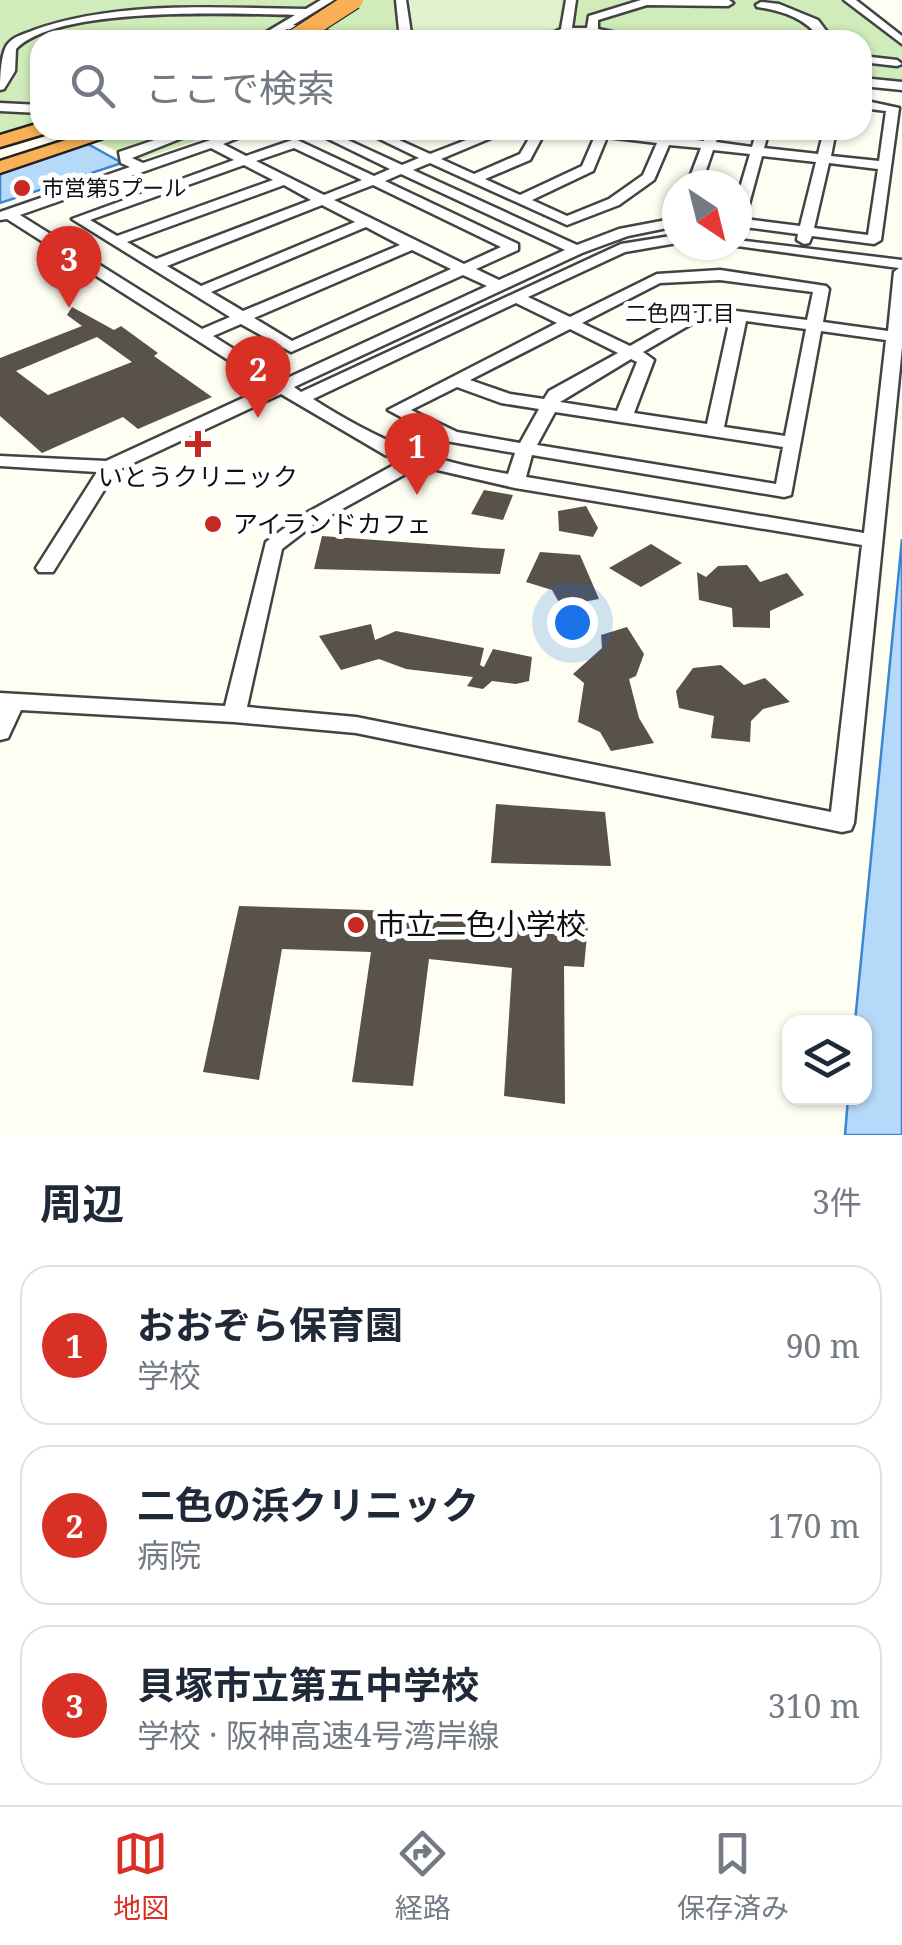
<!DOCTYPE html>
<html lang="ja">
<head>
<meta charset="utf-8">
<style>
  :root { --surface:#fff; --page:#f2f2f3; --text:#1f2937; --muted:#747a83; --line:#e0e1e3; --accent:#d93025 }
  body { margin:0; font-family:"Noto Serif","Noto Sans JP",serif; background:var(--page); color:var(--text) }
  .controls { position:absolute; right:30px; bottom:30px; display:grid; overflow:hidden; border-radius:20px; box-shadow:0 2px 8px #0004 }
  .controls button { width:90px; height:90px; display:grid; place-items:center; padding:0; border:0; border-bottom:2px solid var(--line); background:var(--surface); color:var(--text); font:50px sans-serif }
  .compass { position:absolute; left:662px; top:170px; width:90px; height:90px; border-radius:50%; background:var(--surface); box-shadow:0 2px 8px #0004; rotate:145deg }
  .you { position:absolute; left:572px; top:622px; width:35px; height:35px; margin:-25px; border:8px solid #fff; border-radius:50%; background:#1a73e8; box-shadow:0 0 0 15px #1a73e833 }
  .badge { display:grid; place-items:center; width:65px; height:65px; border-radius:50%; background:var(--accent); color:#fff; font-size:32px; font-weight:700 }
  .pin { position:absolute; translate:-50% -82px; filter:drop-shadow(0 2px 5px #0008) }
  .pin::after { content:''; position:absolute; top:52px; width:35px; height:30px; background:inherit; clip-path:polygon(0 0,100% 0,50% 100%) }
  .list { margin:0; padding:0; list-style:none }
  h2 { display:flex; justify-content:space-between; align-items:center; height:130px; margin:0; padding:0 40px; font-size:42px }
  h2 small { font-size:32px; font-weight:400; color:var(--muted) }
  .list li { display:grid; grid-template-columns:65px 1fr auto; gap:30px; align-items:center; box-sizing:border-box; height:160px; margin:0 20px 20px; padding:0 20px; border:2px solid var(--line); border-radius:30px }
  .list b { display:block; font-size:38px; white-space:nowrap }
  .list p { margin:0; font-size:32px; white-space:nowrap; color:var(--muted) }
  .list em { font-size:32px; font-style:normal; color:var(--muted) }
  .icon { flex:none; width:55px; height:55px; fill:none; stroke:currentColor; stroke-width:2; stroke-linecap:round; stroke-linejoin:round }
  .map { position:relative; flex:none; width:902px; height:1135px; overflow:hidden }
  .search { position:absolute; background:var(--surface); box-shadow:0 2px 8px #0004; left:30px; right:30px; top:30px; height:110px; display:flex; align-items:center; gap:25px; box-sizing:border-box; padding:0 35px; border-radius:30px; color:var(--muted); font-size:38px }
  .sheet { height:670px; background:var(--surface) }
  nav { display:flex; justify-content:space-around; align-items:center; box-sizing:border-box; height:140px; border-top:2px solid var(--line); background:var(--surface); font-size:28px; color:var(--muted) }
  nav a { display:grid; justify-items:center; gap:5px }
  nav .on { color:var(--accent) }
  .map>svg:first-child { display:block }
  .green { fill:#cfecba }
  .pitch { fill:#e1f2cc }
  .water { fill:#b5d9f8; stroke:#3986d2; stroke-width:2.5 }
  .building { fill:#59524b; fill-rule:evenodd }
  .lines { fill:none; stroke-linecap:round; stroke-linejoin:round }
  .minor-casing { stroke:#434343; stroke-width:5 }
  .highway-casing { stroke:#212121; stroke-width:5 }
  .minor { fill:#fff; fill-rule:evenodd }
  .highway { fill:#f9b056; fill-rule:evenodd }
  .highway-bridge-casing { stroke:#212121; stroke-width:20; stroke-linecap:butt }
  .highway-bridge { stroke:#f9b056; stroke-width:18 }
  .poi-dot { fill:#c62921; stroke:#fff; stroke-width:4 }
  .labels { text-anchor:middle; stroke-width:10; stroke-linejoin:round; paint-order:stroke }
  .far-poi-label { font-size:22px; fill:#101010; stroke:#fff; text-anchor:start }
  .far-neighbourhood-label { font-size:22px; fill:#101010; stroke:#fff }
  .poi-label { font-size:25px; fill:#101010; stroke:#fff }
  .near-poi-label { font-size:30px; fill:#101010; stroke:#fff; text-anchor:start }
</style>
</head>
<body>
<div class="map">
<svg width="902" height="1135" viewBox="0 0 902 1135">
  <rect width="100%" height="100%" fill="#fffef2"/>
  <path class="green" d="M0 0H852L902 38V82L862 78V40H40V124L0 136Z
    M74 130H228L136 161Z"/>
  <path class="pitch" d="M405 0H561L560 20 556 28 508 40 416 37 407 26Z"/>
  <path class="water" d="M88 144 122 163 0 203V174Z
    M902 539V1135H845L848 1098H864V1022H855Z"/>
  <path class="building" d="M72 307 114 330 121 326 158 353 154 356 212 397 138 429 123 417 42 453 0 416V358L82 326 67 315ZM97 337 132 362 48 395 16 371Z
    M484 490 513 495 503 520 471 514Z
    M586 506 598 528 593 537 559 531 558 511Z
    M322 536 482 548 505 549 500 574 314 569Z
    M651 544 682 563 641 587 609 568Z
    M540 552 580 555 599 599 561 606 552 590 526 582Z
    M747 565 760 582 787 573 804 595 770 611V628L733 627 732 608 699 600 697 572 706 577 718 566Z
    M371 624 375 640 396 631 484 648 480 665 484 667 493 649 532 657 529 681 516 684 492 681 483 689 467 686 473 677 406 669 379 659 341 670 319 636Z
    M627 627 644 654 636 676 629 679 639 718 654 743 611 751 600 732 578 722 584 683 573 674 602 648 601 635Z
    M721 665 744 685 765 678 790 702 763 709 751 721 750 742 711 738 714 716 679 708 676 691 693 668Z
    M496 804 605 812 611 866 491 863Z
    M239 906 368 910 588 925 584 967 564 966 565 1104 504 1096 512 968 429 959 413 1086 352 1082 371 952 282 949 259 1080 203 1072Z"/>
  <g class="lines">
    <g class="minor-casing">
      <path id="minor" d="M321 0H334L293 25 369 40H343L287 29 267 40H253L295 15C233 14 59 5 16 49L15 71 4 89 0 90C0 78 1 54 7 45 13 36 25 34 34 30 120 0 217 8 306 9Z
        M396 0H406L412 40H400Z
        M566 0H576L572 28H587L589 16 641 0H729L733 3 728 6 647 5 598 20V29L650 40C629 40 610 36 590 34 572 33 557 40 539 40L561 29Z
        M844 0H856L902 36V44Z
        M761 2 779 4 818 20 833 40H821C806 18 783 11 757 7L756 5Z
        M862 56 897 60 902 64 897 66 862 62Z
        M862 78 902 82V90L862 86Z
        M862 100 899 108 881 240 874 244 812 236 809 243 804 244 797 240 798 234 737 226V198L750 154 713 150 701 185H687L701 148 669 145 654 180 619 205 567 225 430 163 413 170 577 245 619 229 677 218V226L628 236 582 253 294 387 301 392 621 244 677 235V243L625 252 528 297 570 317 657 274 720 270 826 286 829 289 823 322 888 331 894 272 899 268 730 245H737V240L902 260V347L854 823 851 830 842 832 356 733 234 722 21 710 8 738 0 740V693L225 706 266 542 299 517 403 460 385 455 281 394 116 471 53 572H39L36 568 97 472 0 466V456L106 461 269 386 7 219 0 220V212L130 167 121 163 119 152 184 130H202L132 158 143 163 240 130H258L223 144 246 156 295 139 374 176 390 169 310 130H326L402 165 419 158 361 130H377L430 154 492 130H510L441 159 474 174 520 154 534 130H546L530 160 485 179 520 195 582 166 595 136 570 130H610L660 136 663 130H675L672 137 704 141 708 130H720L716 142 752 147 757 130H769L764 148 818 154 824 130H836L831 156 879 161 886 111 862 108ZM607 137 657 143 643 175 609 199 567 216 532 200 593 171ZM211 148 234 160 72 219 230 317 202 329 20 215ZM294 148 362 180 324 195 256 161ZM762 156 816 162 800 226 745 219ZM829 163 878 169 868 235 814 228ZM244 165 273 180 117 236 90 220ZM401 174 565 250 499 280 476 269 518 250V244L385 181ZM284 185 311 200 156 259 127 242ZM373 185 501 247 464 264 334 200ZM322 205 355 222 201 286 167 266ZM366 227 400 245 243 311 211 292ZM412 250 451 269 292 341 254 318ZM463 275 487 286 283 380 213 336 241 324 291 352ZM720 280 813 292 807 320 712 308 681 317 630 346 582 323 660 283ZM516 303 557 323 388 410 446 441 515 453 508 474C427 460 382 443 313 399ZM713 318 730 319 707 424 634 413 654 360 643 352 693 323ZM746 321 806 329 785 436 724 427ZM570 329 618 353 549 391 544 399 510 394 470 380ZM821 331 886 340 864 533 526 477 532 455 784 497 791 495ZM631 359 637 362 617 411 560 402ZM457 387 501 403 539 409 520 443 457 432 411 410ZM555 412 783 447 776 484 537 445ZM420 466 515 488 862 545 831 812 356 717 247 707 282 549 313 525Z
        M0 103 40 105V113L0 111Z"/>
    </g>
    <g class="highway-casing">
      <path id="highway" d="M40 123V130H49L47 133 0 147V135Z
        M97 130H127L0 173V161Z"/>
    </g>
    <use href="#minor" class="minor"/>
    <use href="#highway" class="highway"/>
    <g class="highway-bridge-casing">
      <path id="highway-bridge" d="M292 40 354 0"/>
    </g>
    <use href="#highway-bridge" class="highway-bridge"/>
  </g>
  <g class="poi-dot">
    <circle cx="22" cy="188" r="10"/>
    <path d="M193 429h10v10h10v10h-10v10h-10v-10h-10v-10h10z"/>
    <circle cx="213" cy="524" r="10"/>
    <circle cx="356" cy="925" r="10"/>
  </g>
  <g class="labels">
    <g class="far-poi-label">
      <text x="42" y="196">市営第5プール</text>
    </g>
    <g class="far-neighbourhood-label">
      <text x="680" y="321">二色四丁目</text>
    </g>
    <g class="poi-label">
      <text x="198" y="486">いとうクリニック</text>
      <text x="233" y="533" text-anchor="start">アイランドカフェ</text>
    </g>
    <g class="near-poi-label">
      <text x="376" y="935">市立二色小学校</text>
    </g>
  </g>
</svg>
<div class="controls">
<button><svg class="icon" aria-label="layers" viewBox="0 0 24 24"><path d="M12 4l9 5-9 5-9-5zM3 14l9 5 9-5"/></svg></button>
</div>
<svg class="compass" viewBox="-18 -18 36 36"><path d="M0-13l5 13h-10z" fill="#e53935"/><path d="M0 13l5-13h-10z" fill="#747a83"/></svg>
<div class="you"></div>
<div class="pin badge" style="left:417px;top:495px">1</div>
<div class="pin badge" style="left:258px;top:418px">2</div>
<div class="pin badge" style="left:69px;top:308px">3</div>
<div class="search"><svg class="icon" aria-label="search" viewBox="0 0 24 24"><circle cx="10" cy="10" r="6"/><path d="M15 15l6 6"/></svg>ここで検索</div>
</div>
<section class="sheet">
<h2>周辺<small>3件</small></h2>
<ul class="list">
<li><span class="badge">1</span><div><b>おおぞら保育園</b><p>学校</p></div><em>90 m</em></li>
<li><span class="badge">2</span><div><b>二色の浜クリニック</b><p>病院</p></div><em>170 m</em></li>
<li><span class="badge">3</span><div><b>貝塚市立第五中学校</b><p>学校 · 阪神高速4号湾岸線</p></div><em>310 m</em></li>
</ul>
</section>
<nav>
<a class="on"><svg class="icon" aria-label="map" viewBox="0 0 24 24"><path d="M3 6l6-2 6 2 6-2v14l-6 2-6-2-6 2zM9 4v14M15 6v14"/></svg>地図</a>
<a><svg class="icon" aria-label="directions" viewBox="0 0 24 24"><path d="M12 3l9 9-9 9-9-9zM9 14v-3h6M13 9l2 2-2 2"/></svg>経路</a>
<a><svg class="icon" aria-label="saved" viewBox="0 0 24 24"><path d="M7 4h10v16l-5-4-5 4z"/></svg>保存済み</a>
</nav>
</body>
</html>
